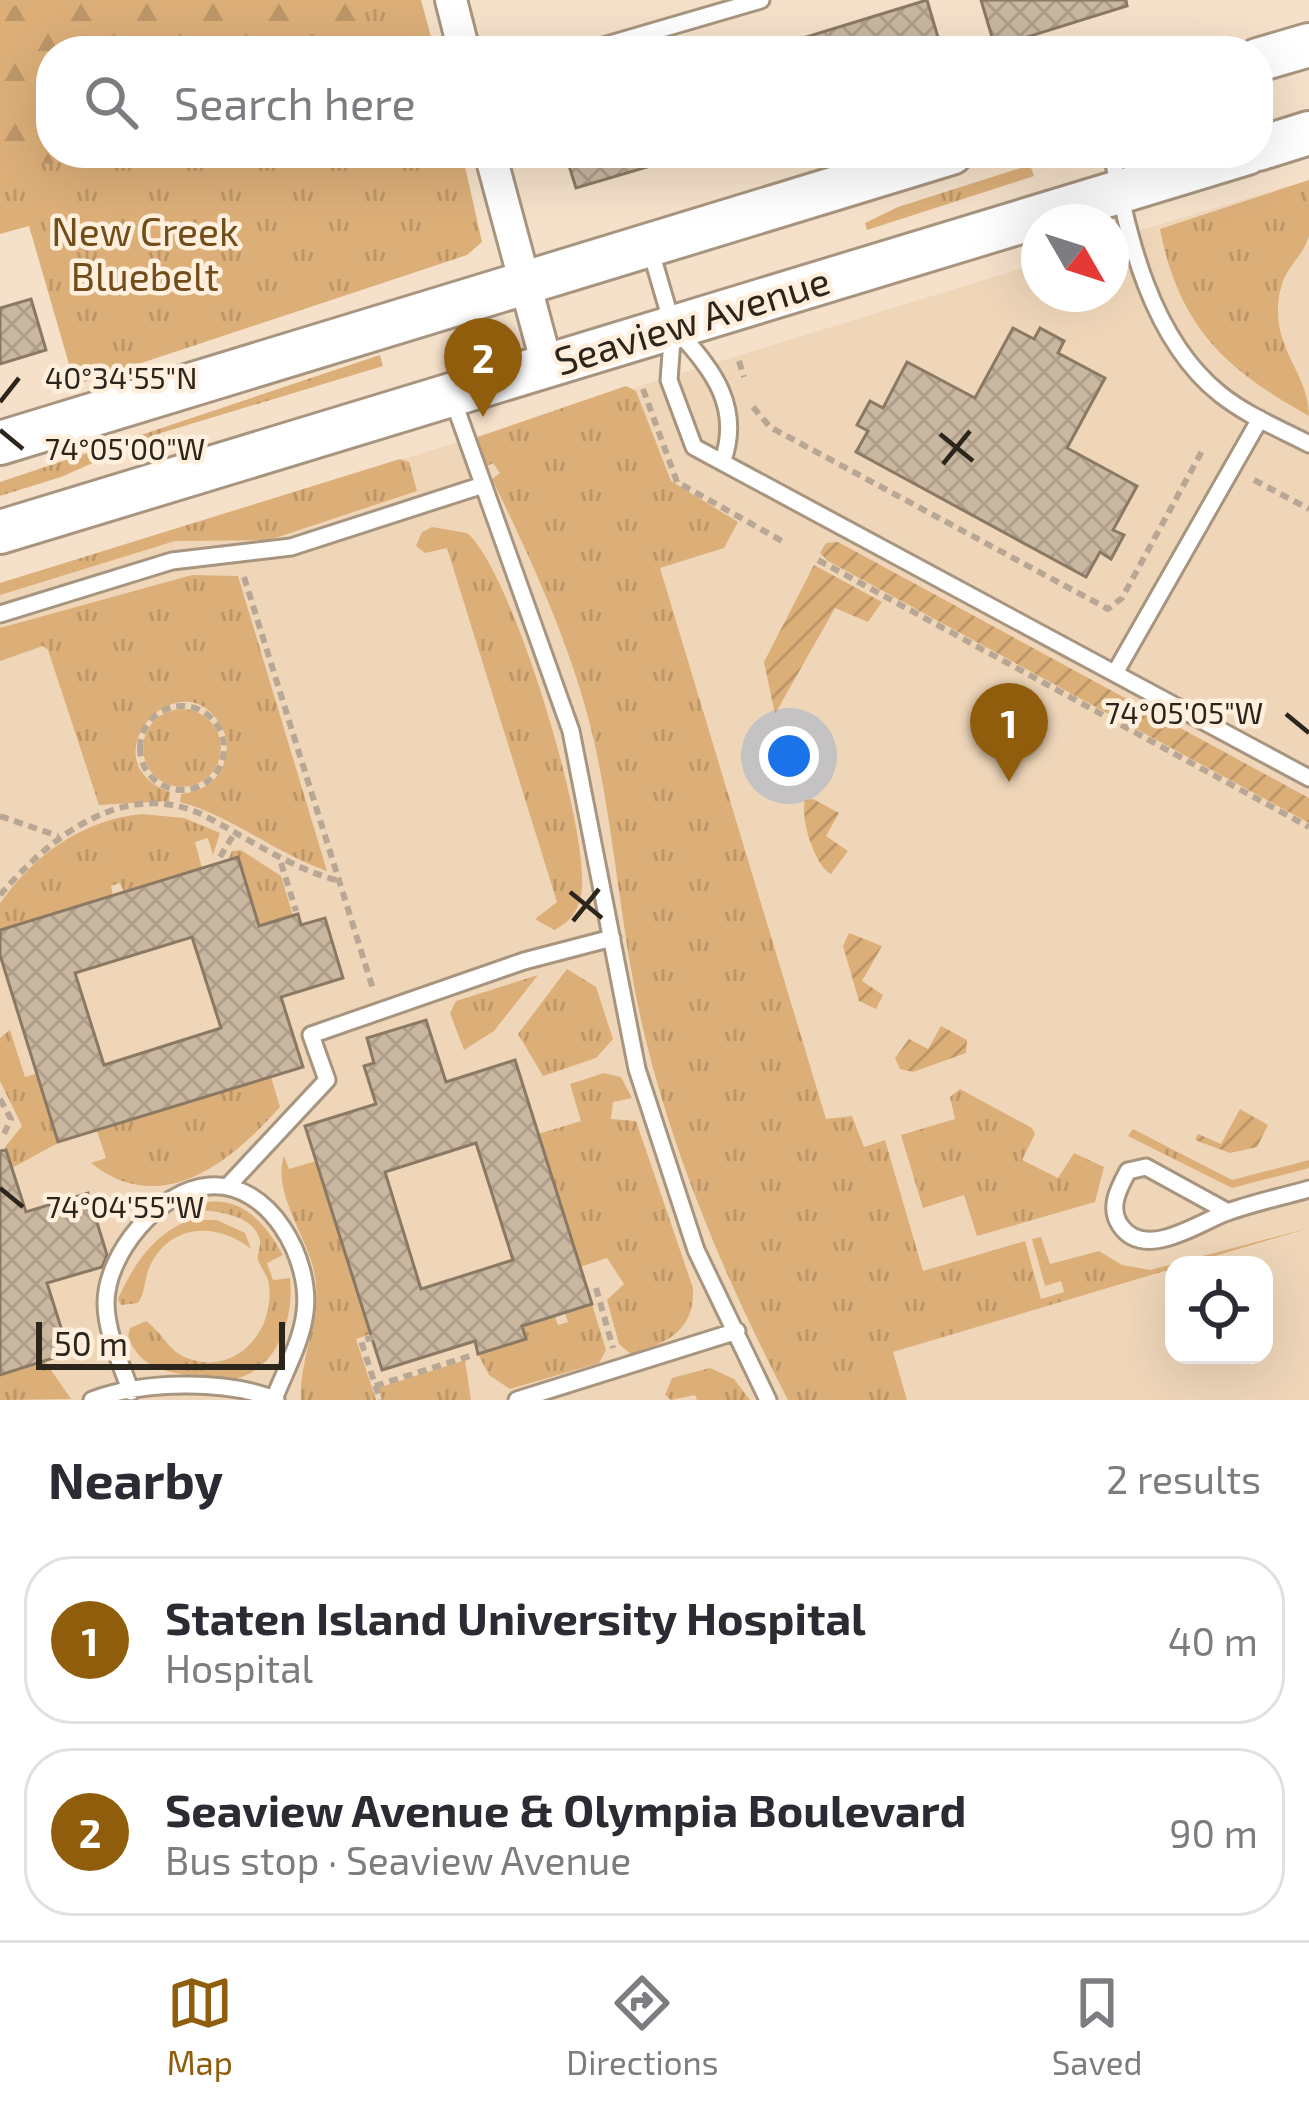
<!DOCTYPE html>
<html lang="en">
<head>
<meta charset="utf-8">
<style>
  :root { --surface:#fff; --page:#f2f2f3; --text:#2b2b33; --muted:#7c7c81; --line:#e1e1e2; --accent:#8f5d0b }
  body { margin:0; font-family:"Exo 2",sans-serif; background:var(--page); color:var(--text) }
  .controls { position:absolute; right:36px; bottom:36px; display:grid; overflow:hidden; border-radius:24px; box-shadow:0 12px 48px #0002 }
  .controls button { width:108px; height:108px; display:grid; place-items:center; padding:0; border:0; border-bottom:3px solid var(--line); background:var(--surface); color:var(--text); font:60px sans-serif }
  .compass { position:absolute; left:1021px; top:204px; width:108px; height:108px; border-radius:50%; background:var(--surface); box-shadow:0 12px 48px #0002; rotate:129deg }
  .scale { position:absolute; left:36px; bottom:30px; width:249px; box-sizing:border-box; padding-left:12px; border:6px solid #2c251c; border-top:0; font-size:33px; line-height:42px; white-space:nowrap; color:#2c251c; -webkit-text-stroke:9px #ffefdc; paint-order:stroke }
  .you { position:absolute; left:789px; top:756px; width:42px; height:42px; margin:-30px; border:9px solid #fff; border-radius:50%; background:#1a73e8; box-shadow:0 0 0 18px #1a73e833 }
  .badge { display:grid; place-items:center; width:78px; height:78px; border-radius:50%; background:var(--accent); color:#fff; font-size:39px; font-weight:700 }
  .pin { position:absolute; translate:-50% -99px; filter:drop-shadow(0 3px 6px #0008) }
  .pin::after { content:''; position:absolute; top:63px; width:42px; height:36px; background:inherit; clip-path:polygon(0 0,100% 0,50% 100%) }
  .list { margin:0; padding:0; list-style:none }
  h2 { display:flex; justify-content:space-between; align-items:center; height:156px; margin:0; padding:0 48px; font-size:51px }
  h2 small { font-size:39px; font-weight:400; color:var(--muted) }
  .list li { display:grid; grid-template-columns:78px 1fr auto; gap:36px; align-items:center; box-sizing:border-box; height:168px; margin:0 24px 24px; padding:0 24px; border:3px solid var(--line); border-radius:48px }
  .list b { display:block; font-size:45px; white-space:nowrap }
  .list p { margin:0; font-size:39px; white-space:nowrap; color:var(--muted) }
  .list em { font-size:39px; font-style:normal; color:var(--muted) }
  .icon { flex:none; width:66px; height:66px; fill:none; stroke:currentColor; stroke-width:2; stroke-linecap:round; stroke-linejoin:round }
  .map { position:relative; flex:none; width:1309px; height:1400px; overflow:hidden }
  .search { position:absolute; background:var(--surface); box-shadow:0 12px 48px #0002; left:36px; right:36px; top:36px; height:132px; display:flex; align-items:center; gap:30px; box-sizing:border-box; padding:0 42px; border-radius:48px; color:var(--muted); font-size:45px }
  .sheet { height:540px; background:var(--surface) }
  nav { display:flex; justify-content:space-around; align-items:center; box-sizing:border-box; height:168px; border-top:3px solid var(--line); background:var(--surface); font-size:33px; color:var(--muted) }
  nav a { display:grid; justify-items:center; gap:6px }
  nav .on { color:var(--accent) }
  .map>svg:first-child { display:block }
  .built { fill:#efd6b9; fill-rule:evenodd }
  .grass { fill:url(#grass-tufts) }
  .forest { fill:url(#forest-firs) }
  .garden { fill:url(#garden-furrows) }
  .building { fill:url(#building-cross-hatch); stroke:#8b7964; stroke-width:3; fill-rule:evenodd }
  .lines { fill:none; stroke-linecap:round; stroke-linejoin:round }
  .lane-casing { stroke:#a7957f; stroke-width:21 }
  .street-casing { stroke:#a7957f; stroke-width:36 }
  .secondary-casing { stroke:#a7957f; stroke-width:48 }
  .path { stroke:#b7a794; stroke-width:6; stroke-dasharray:9 6; stroke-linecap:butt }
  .lane { stroke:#fff; stroke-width:15 }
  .street { stroke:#fff; stroke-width:30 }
  .secondary { stroke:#fff; stroke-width:42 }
  .ticks { fill:none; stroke:#2c251c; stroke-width:4.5 }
  .labels { text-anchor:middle; stroke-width:9; stroke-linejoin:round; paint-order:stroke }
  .park-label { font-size:39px; fill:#704d1a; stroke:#ffefdc }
  .street-label { font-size:39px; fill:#2c251c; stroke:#ffefdc }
  .ticks-label { font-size:30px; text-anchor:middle; fill:#2c251c; stroke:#ffefdc; stroke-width:9; stroke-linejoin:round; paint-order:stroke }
</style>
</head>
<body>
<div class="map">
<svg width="1309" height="1400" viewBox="0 0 1309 1400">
  <defs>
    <pattern id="grass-tufts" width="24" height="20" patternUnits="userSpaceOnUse" patternTransform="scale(3)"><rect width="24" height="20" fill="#dcaf79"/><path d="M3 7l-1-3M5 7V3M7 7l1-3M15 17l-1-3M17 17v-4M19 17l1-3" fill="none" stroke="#bd9668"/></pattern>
    <pattern id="forest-firs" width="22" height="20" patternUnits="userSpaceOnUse" patternTransform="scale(3)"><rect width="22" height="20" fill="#dcaf79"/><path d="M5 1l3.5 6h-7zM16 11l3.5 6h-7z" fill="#bd9668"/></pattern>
    <pattern id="garden-furrows" width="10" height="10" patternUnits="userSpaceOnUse" patternTransform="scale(3)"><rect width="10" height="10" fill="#dcaf79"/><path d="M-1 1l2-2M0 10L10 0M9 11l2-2" fill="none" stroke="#bd9668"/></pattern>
    <pattern id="building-cross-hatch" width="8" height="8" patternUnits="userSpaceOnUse" patternTransform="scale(3)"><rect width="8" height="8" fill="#c9b7a0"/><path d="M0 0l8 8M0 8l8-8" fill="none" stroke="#ad9d89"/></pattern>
  </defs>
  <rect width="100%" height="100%" fill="#f5e1ca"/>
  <path class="built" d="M1309 180V1400H0V583L1039 263V294H1111V239ZM1174 1265H1264V1355H1174Z"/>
  <path class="grass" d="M0 0H421L435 51H51V153H462L482 242 467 255 75 385 29 226 0 234Z
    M1030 165 1034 176 867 230 865 223 898 207Z
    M1309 180C1309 196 1309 221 1309 236 1300 265 1278 267 1278 312 1278 353 1309 377 1309 416 1225 369 1179 327 1160 229Z
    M380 355 383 366 161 433 61 477 0 496V482Z
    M626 386 636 391 671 481 738 522 724 548 660 568 826 1119 852 1116 864 1147 885 1140 923 1271 1025 1241 1041 1299 1064 1292 1061 1281 1045 1286 1032 1239 1041 1237 1050 1264 1099 1251 1122 1265 1150 1270 1309 1228 893 1352 907 1400H788C728 1284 676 1164 645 1037 621 939 616 839 594 741 574 652 532 561 492 479L500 473 493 463 486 467 472 439Z
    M400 459 409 462 417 491 269 540 175 541 0 595V583Z
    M432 527 467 533C512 569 593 838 581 895 578 912 569 923 554 930L535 919 557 902 447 548 425 553 416 546 422 532Z
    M192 575 238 576 327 871C275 853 232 816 180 802L181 794C213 790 230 769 226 737 191 645 80 759 170 792L169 801 99 805 48 650 43 646 0 661V628Z
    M143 748a39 39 0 1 1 78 0a39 39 0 1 1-78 0Z
    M142 814 184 818 220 833 213 855 208 838 195 842 202 868 124 892 120 883 111 886 113 896 0 930V903C35 855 81 820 142 814Z
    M241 850 281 876 293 916 254 928 256 915 238 858 228 860 232 851Z
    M567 969 596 987 613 1039 596 1058 543 1076 518 1034Z
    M538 975 494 1031 464 1050 450 1013 456 1001Z
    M10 1030 25 1077 45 1071 40 1085 58 1143 12 1168 5 1147 22 1126 0 1081V1038Z
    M604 1073 621 1077 632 1098 613 1102 611 1119 636 1121 693 1288C695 1331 667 1343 631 1354L619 1344 607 1300 624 1284 607 1258 580 1267 538 1134 581 1121 570 1084Z
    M271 1077 280 1107C233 1160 162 1220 91 1163L106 1158 97 1131Z
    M960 1089 1032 1128 1035 1134 1022 1160 1058 1178 1074 1153 1104 1167 1095 1202 977 1236 964 1195 923 1208 901 1135 955 1119 950 1097Z
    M1133 1129 1232 1180 1309 1160V1168L1232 1188 1128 1136Z
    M284 1156 289 1169 316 1161 371 1334 356 1339 376 1400H301C299 1356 324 1316 314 1271 306 1235 272 1192 284 1156Z
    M208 1202C245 1198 267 1226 283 1255L267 1263 273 1280 290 1278C295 1323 274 1379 221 1381 211 1381 204 1377 194 1376 166 1372 139 1368 128 1336L130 1328 146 1321C163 1333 167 1350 187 1358 235 1377 275 1331 269 1285 268 1275 261 1269 258 1260 257 1254 261 1247 260 1241 255 1215 218 1211 196 1210Z
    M191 1220H217L245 1233 251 1249C218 1222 170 1223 150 1266 144 1279 146 1291 138 1303L121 1305 118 1299C133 1265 155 1232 191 1220Z
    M592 1304 606 1350 599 1363 510 1389 489 1375 478 1354 519 1319 533 1323 555 1316 558 1325 568 1322 565 1313Z
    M44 1360 71 1399 0 1400V1375Z
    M465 1360 471 1400H382L378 1388Z
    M710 1368 734 1379 750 1400H697L695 1395 671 1400 665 1395 672 1378Z"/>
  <path class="forest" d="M35 0H364L366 51H51V153H191L0 167V10Z"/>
  <path class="garden" d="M838 542 1309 798V823L828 561 820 553 826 543Z
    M814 565 882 602 868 622 835 608 775 714 764 662Z
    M813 799 839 813 826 836 848 851 831 874C814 865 800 818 805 800Z
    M849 933 882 946 862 981 883 995 876 1009 859 1001 843 946Z
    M941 1026 967 1040 966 1053 913 1072 900 1069 895 1058 909 1039 928 1049Z
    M1240 1109 1268 1125 1257 1147 1230 1153 1195 1140 1198 1134 1221 1144Z"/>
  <path class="building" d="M927 0 942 51H781L780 45Z
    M981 0H1126L1127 6 995 47Z
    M565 153H670L671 160 576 188Z
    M31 299 46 350 0 364V308Z
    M1013 328 1034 339 1040 328 1064 341 1058 353 1105 378 1067 448 1137 486 1113 530 1124 535 1111 559 1100 552 1086 577 856 452 868 431 857 425 870 401 883 408 907 362 975 398Z
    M238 857 259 926 298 914 301 925 325 918 343 978 281 997 303 1067 58 1142 0 955V930ZM192 937 221 1028 104 1065 75 973Z
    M426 1020 446 1082 515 1060 592 1304 522 1326 526 1339 478 1354 475 1341 382 1370 305 1126 376 1104 364 1066 374 1063 367 1038ZM476 1143 513 1260 421 1289 385 1172Z
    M6 1150 26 1212 88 1193 107 1255 102 1267 47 1283 69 1353 0 1375V1151Z"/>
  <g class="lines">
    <g class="lane-casing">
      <path id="lane" d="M586 51 761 0
        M1112 153C1127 236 1151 339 1220 394 1246 415 1280 429 1309 444
        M649 245 673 327 669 380 694 447 1309 778
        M678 332C714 370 741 408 723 460
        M452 397 571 731 637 1069 696 1250 768 1400
        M0 614 172 561 291 547 480 486
        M1115 673 1260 419
        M227 1187 327 1080 311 1035 524 961 612 938
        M1228 1212 1146 1167 1128 1171C1119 1188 1108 1207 1120 1225 1144 1261 1196 1224 1225 1213 1252 1203 1281 1197 1309 1189
        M131 1392C121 1364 106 1332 106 1303 106 1254 159 1190 209 1186 270 1181 312 1260 305 1312 302 1341 285 1371 274 1399
        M92 1400C142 1381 227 1379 276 1400
        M517 1400 737 1331"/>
    </g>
    <g class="street-casing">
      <path id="street" d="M451 0 464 51
        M490 153 547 365"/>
    </g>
    <g class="secondary-casing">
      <path id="secondary" d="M1258 60 1309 45
        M1258 149 1309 133
        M0 443 951 153
        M0 532 1247 153"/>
    </g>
    <path class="path" d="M739 361 744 377
      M643 389 677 482 782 541
      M753 407 770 427 1108 609 1122 598 1202 451
      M1254 480 1309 509
      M818 560 1309 827
      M244 577 373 989
      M140 748a42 42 0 1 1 84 0a42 42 0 1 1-84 0Z
      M0 816 58 836
      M220 857 234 834
      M281 863 296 911
      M0 895C49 838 126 775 207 817 252 841 289 867 339 881
      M0 1099 11 1119 2 1138
      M596 1288 613 1348
      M374 1337 361 1341 380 1400
      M375 1386 470 1356"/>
    <use href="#lane" class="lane"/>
    <use href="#street" class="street"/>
    <use href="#secondary" class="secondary"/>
  </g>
  <path class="ticks" d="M0 402 19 378M0 430 23 449M940 434 973 461M943 464 970 431M1286 714 1309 733M570 892 602 918M573 921 599 889M0 1188 23 1207"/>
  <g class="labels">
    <g class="park-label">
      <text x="145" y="246">New Creek<tspan x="145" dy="45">Bluebelt</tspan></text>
    </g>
    <g class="street-label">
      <text transform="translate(692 321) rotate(-17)" y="14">Seaview Avenue</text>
    </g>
  </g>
  <g class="ticks-label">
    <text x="121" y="389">40°34'55"N</text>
    <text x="125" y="460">74°05'00"W</text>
    <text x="1184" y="724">74°05'05"W</text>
    <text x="125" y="1218">74°04'55"W</text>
  </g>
</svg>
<div class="controls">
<button><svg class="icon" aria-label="locate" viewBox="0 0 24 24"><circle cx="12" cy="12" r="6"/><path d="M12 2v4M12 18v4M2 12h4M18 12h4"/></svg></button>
</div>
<svg class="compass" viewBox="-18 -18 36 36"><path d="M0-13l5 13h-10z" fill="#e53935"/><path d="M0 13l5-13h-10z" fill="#7c7c81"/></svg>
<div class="scale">50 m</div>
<div class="you"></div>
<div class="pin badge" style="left:1009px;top:782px">1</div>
<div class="pin badge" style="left:483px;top:417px">2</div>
<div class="search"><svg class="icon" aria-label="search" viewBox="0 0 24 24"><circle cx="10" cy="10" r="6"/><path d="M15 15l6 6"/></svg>Search here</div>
</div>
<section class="sheet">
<h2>Nearby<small>2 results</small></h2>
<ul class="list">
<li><span class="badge">1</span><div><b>Staten Island University Hospital</b><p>Hospital</p></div><em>40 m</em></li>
<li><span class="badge">2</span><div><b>Seaview Avenue &amp; Olympia Boulevard</b><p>Bus stop · Seaview Avenue</p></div><em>90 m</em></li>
</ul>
</section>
<nav>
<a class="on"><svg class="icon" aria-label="map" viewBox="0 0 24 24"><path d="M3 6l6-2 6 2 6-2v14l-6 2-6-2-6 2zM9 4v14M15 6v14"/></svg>Map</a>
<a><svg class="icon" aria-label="directions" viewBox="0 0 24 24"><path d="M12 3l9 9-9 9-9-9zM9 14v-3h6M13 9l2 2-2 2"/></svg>Directions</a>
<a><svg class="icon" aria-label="saved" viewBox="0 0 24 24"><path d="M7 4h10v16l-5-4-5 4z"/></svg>Saved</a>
</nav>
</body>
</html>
